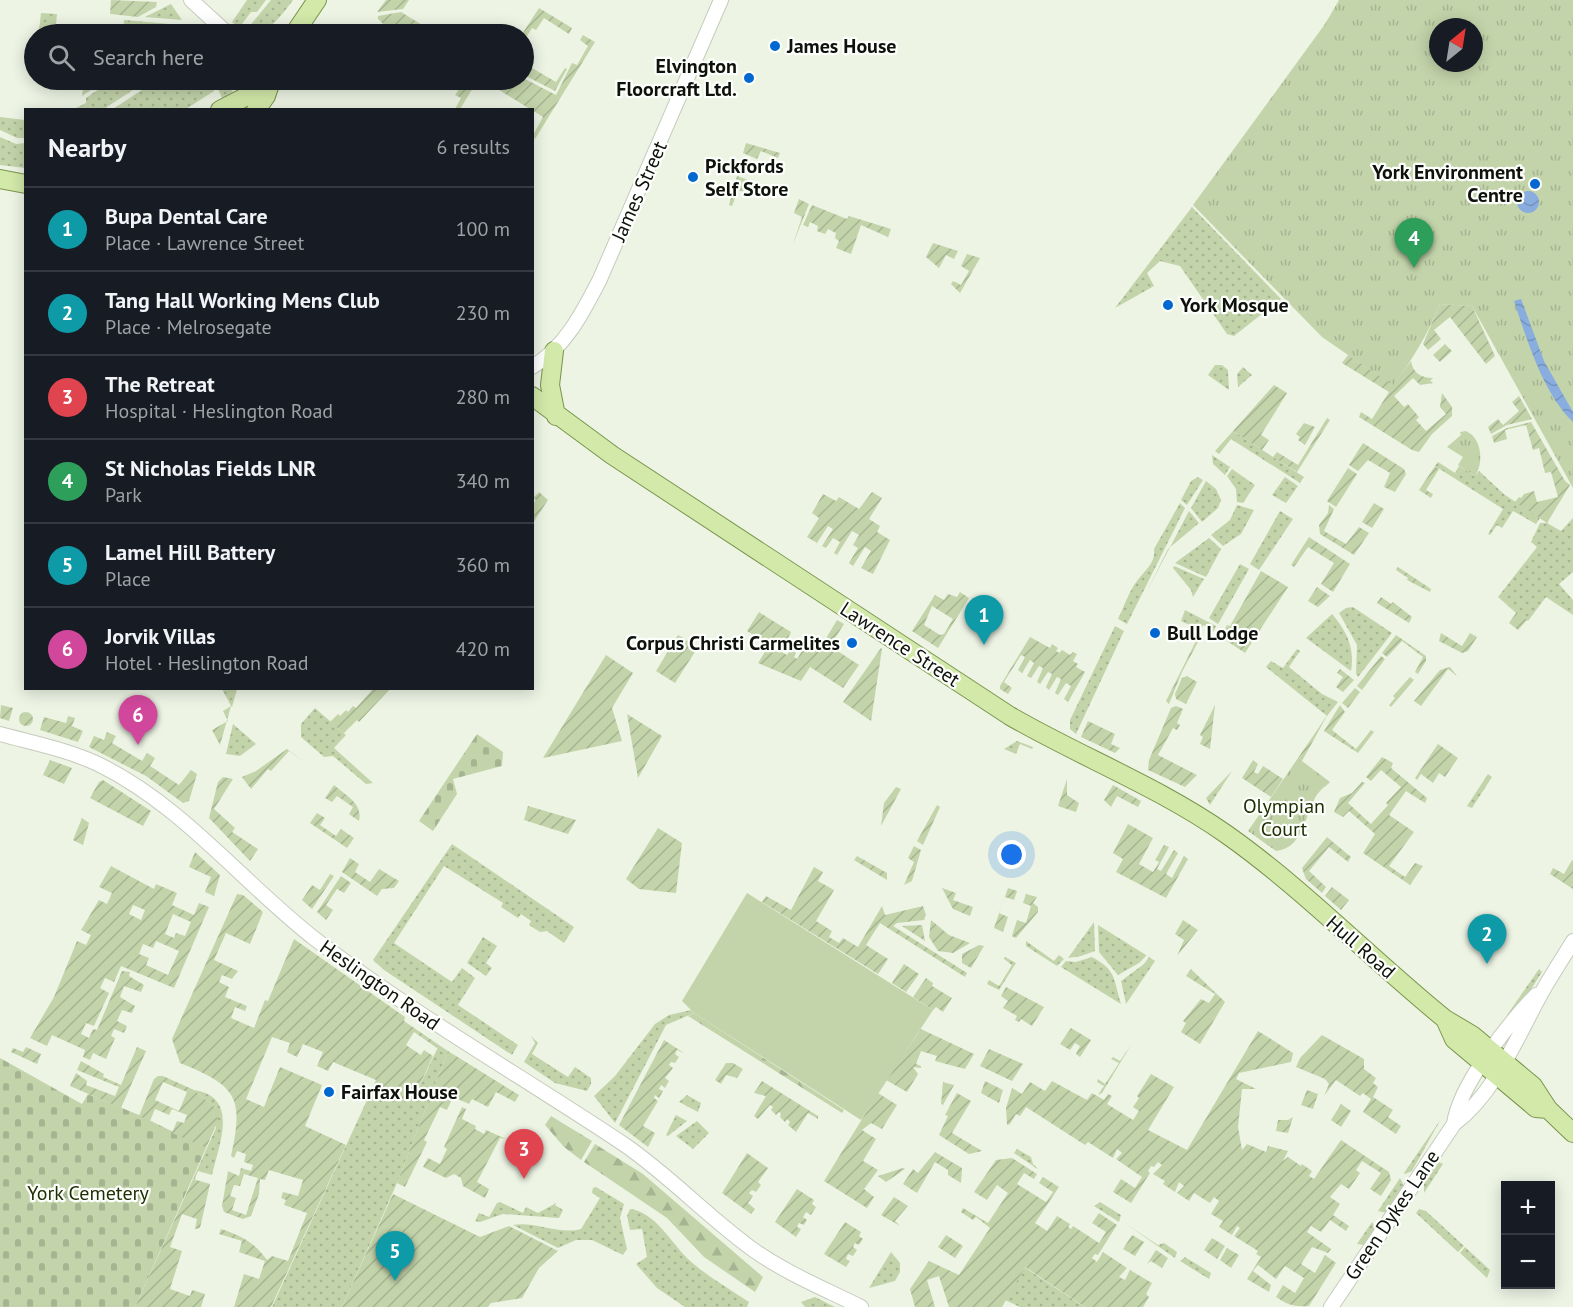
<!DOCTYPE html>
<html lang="en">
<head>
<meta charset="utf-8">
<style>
  :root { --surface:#171b24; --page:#242831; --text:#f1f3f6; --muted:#9ea1a6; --line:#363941; --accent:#b45309 }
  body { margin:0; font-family:"PT Sans",sans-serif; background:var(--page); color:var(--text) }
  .controls { position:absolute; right:18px; bottom:18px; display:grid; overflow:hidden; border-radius:0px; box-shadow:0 3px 15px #0003 }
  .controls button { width:54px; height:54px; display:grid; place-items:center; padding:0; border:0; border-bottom:2px solid var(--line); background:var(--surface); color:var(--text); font:30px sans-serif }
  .compass { position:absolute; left:1429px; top:18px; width:54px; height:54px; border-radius:50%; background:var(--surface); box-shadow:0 3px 15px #0003; rotate:30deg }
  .you { position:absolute; left:1012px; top:855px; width:21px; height:21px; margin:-15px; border:4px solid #fff; border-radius:50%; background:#1a73e8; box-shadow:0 0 0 9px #1a73e833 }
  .badge { display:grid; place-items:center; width:39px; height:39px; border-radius:50%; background:var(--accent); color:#fff; font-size:20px; font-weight:700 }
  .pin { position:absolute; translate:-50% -50px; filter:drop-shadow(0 2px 3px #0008) }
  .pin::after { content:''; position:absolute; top:32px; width:21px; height:18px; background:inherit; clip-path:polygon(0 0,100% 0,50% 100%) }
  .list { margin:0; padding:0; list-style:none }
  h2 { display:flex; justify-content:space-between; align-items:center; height:78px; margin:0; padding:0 24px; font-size:26px }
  h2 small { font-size:20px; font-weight:400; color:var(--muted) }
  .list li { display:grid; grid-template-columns:39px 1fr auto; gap:18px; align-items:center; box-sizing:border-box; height:84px; padding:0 24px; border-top:2px solid var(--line) }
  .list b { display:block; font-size:22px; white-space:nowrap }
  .list p { margin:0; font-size:20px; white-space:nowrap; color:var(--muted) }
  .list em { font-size:20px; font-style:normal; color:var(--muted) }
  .icon { flex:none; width:33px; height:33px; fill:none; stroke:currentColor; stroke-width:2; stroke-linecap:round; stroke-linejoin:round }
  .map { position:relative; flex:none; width:1573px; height:1307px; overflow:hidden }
  .search { position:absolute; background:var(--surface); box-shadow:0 3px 15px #0003; left:24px; top:24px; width:510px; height:66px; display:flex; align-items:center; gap:15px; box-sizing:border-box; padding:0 21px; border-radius:33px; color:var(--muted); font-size:22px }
  .panel { position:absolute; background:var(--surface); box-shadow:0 3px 15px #0003; left:24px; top:108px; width:510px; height:582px; border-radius:0px }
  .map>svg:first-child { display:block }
  .grass { fill:url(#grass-dots) }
  .forest { fill:url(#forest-firs) }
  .cemetery { fill:url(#cemetery-stones) }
  .park { fill:url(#park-tufts); fill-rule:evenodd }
  .garden { fill:url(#garden-furrows); fill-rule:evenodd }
  .pitch { fill:#c3d4aa }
  .water { fill:url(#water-waves) }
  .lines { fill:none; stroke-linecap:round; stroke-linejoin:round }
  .minor-casing { stroke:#c5ccbd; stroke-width:16 }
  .major-casing { stroke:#7a944d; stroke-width:20 }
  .minor { stroke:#fff; stroke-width:14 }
  .major { stroke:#d2e9a9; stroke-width:18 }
  .poi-dot { fill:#0068d0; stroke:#fdfffc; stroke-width:2 }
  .labels { text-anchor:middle; stroke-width:4.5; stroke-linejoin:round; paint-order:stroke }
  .poi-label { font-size:20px; font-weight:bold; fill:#0f110c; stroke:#fdfffc; text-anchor:start }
  .street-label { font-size:20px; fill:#0f110c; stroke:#fdfffc }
  .park-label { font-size:20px; fill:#212e03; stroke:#fdfffc }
</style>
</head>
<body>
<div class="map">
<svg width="1573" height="1307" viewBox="0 0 1573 1307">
  <defs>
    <pattern id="grass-dots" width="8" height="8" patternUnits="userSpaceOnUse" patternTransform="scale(1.5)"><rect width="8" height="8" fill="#c3d4aa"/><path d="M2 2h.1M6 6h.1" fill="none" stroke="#a6b591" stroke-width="1.8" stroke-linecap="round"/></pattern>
    <pattern id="forest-firs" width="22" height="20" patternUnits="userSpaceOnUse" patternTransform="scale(1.5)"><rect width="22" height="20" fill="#c3d4aa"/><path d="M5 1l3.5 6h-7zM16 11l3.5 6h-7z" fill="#a6b591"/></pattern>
    <pattern id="cemetery-stones" width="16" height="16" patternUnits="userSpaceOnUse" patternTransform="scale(1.5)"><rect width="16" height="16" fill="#c3d4aa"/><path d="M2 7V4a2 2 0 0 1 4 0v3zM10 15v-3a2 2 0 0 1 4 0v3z" fill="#a6b591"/></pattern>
    <pattern id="park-tufts" width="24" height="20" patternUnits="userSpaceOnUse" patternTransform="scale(1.5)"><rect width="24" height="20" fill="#c3d4aa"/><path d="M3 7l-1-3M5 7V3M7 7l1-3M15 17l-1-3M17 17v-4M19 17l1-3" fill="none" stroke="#a6b591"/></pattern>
    <pattern id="garden-furrows" width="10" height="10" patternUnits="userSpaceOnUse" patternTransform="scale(1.5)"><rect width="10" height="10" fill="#c3d4aa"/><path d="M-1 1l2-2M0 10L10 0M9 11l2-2" fill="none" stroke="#a6b591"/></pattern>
    <pattern id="water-waves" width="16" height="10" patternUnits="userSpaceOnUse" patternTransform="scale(1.5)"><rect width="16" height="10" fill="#88adde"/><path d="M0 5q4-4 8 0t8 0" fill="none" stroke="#7494bd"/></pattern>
  </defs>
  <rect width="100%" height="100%" fill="#edf4e4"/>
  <path class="grass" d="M247 0H266L257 12H251L239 28 232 22Z
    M271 0H293C279 19 268 35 243 34Z
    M171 4 182 20 145 17Z
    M41 13 57 14 55 33 39 31Z
    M124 20 170 24 175 34H123Z
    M95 80H106L82 96 83 88Z
    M112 80H148L104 109H74L86 103V98Z
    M157 80H210L214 91 186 109H113Z
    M214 80H225L233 92 222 98Z
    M0 117 25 120V138H17L0 130Z
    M0 137 16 144 25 143V168L0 165Z
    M1192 207 1281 299 1234 336 1227 334 1180 266 1160 261 1147 273 1154 286 1115 308Z
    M1215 365H1222L1228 370 1229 390 1208 375Z
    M1243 367 1252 375 1238 387 1237 374Z
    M1233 431 1304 477 1300 483 1231 439 1219 454 1215 451Z
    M1212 455 1230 467 1225 475 1213 464Z
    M1438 462 1455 473 1459 466 1475 476 1479 471 1505 495 1540 518 1536 524 1513 511 1502 528 1497 525 1490 535 1488 534 1503 509 1435 466Z
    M1232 469 1255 485 1243 503 1237 502 1236 489 1227 476Z
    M1198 477 1203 480 1187 505 1181 500 1191 481Z
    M1285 477 1298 486 1286 503 1272 495Z
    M1206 481 1216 489 1221 500 1218 508 1202 522 1191 508Z
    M1180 503 1185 508 1127 624 1118 619C1124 607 1129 591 1137 581 1145 570 1156 563 1154 549Z
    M1237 505 1254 510 1241 534 1223 546 1211 535 1230 520Z
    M1189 511 1199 523 1168 549 1146 593Z
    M1280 511 1293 519 1259 570 1250 564Z
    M1573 518V572L1559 584 1573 600V615L1546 597 1528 621 1498 597 1537 547 1531 542 1540 523H1547L1561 531Z
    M1209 538 1221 549 1206 577 1175 563Z
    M1240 564 1249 569 1218 624 1209 618Z
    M1174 566 1204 579 1193 597 1191 590 1173 568Z
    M1353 607 1392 633 1358 677 1356 674 1357 645 1339 613 1346 608Z
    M1185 610 1216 626 1213 632 1203 625 1200 630 1181 621Z
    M1332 614C1347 631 1355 649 1351 671L1306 638Z
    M1115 626 1124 631 1076 734 1070 729V720Z
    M1297 649 1300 651 1289 667 1322 694 1338 702 1327 716 1266 667 1271 661 1283 668Z
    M222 689H237L232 707 231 706Z
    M315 708 346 735 334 748 373 783 366 784 333 756 324 757 301 737V724Z
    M233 724 256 744 240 756 226 754Z
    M1017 741 1033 747 1032 749 1020 744 1016 754 1004 749Z
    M1232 771 1210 805 1206 798Z
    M1488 774 1492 777 1472 808 1467 806Z
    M452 844 574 927 564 943 547 931 540 932 529 925 531 921 521 914 518 918 501 907 503 903 444 866 394 943 452 982 462 968 475 978 458 1005 518 1045 512 1055 384 970 373 960Z
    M1094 922 1095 951 1081 956 1068 958Z
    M1098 925 1146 955V956L1139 963 1118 975 1099 952Z
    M483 937 497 946 486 963 492 968 486 976 467 963Z
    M1026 941 1054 961 1059 955 1064 959 1057 966 1026 946Z
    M1005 957 1016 963 999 990 987 984 989 980 999 986 1012 965 1004 959Z
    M1092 957C1117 971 1113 978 1121 1004L1061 967 1066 961 1076 962Z
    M1149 957 1155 961 1126 1004 1121 981 1144 964Z
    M1539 969 1542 972 1513 1018 1507 1015Z
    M691 1010 694 1013 666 1025 615 1123 594 1096 615 1076 655 1024 669 1015Z
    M531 1036 538 1043 532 1054 568 1077 575 1067 591 1078V1084L587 1091 555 1083 524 1062 535 1043Z
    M439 1045 448 1051 397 1183 342 1307H272L373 1087 411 1104Z
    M1131 1045 1102 1093 1098 1095 1104 1086 1097 1082 1098 1079 1105 1084 1119 1063 1111 1059 1113 1057 1120 1061Z
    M194 1090C240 1097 219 1144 212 1175L198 1171 195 1179H193L216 1128V1108Z
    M687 1095 701 1103 698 1112 679 1102Z
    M676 1115 687 1121 668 1136 666 1135Z
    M1441 1119 1412 1171 1405 1174 1404 1173Z
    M697 1121 709 1133 693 1149 676 1136Z
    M1017 1149 1031 1157 1033 1164 1039 1170 1014 1153Z
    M1439 1162 1443 1164 1424 1193V1183Z
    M1400 1178 1404 1186 1387 1213 1378 1211Z
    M596 1187 624 1204 620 1218 627 1249 623 1255 592 1240H576L558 1248 513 1225C536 1221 558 1235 581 1229L600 1198 592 1193 593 1188Z
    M500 1202 523 1213 526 1207 538 1213 556 1203 555 1205 563 1210 559 1218 503 1214 480 1222 475 1221 479 1213 489 1217 497 1203Z
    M1100 1202 1121 1215 1119 1222 1094 1206Z
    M630 1209C655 1212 671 1242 687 1258 705 1275 728 1288 749 1302L747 1307H685L657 1288 636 1264 647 1257 642 1229 630 1230 627 1216Z
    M1419 1209 1426 1211 1464 1246 1458 1252 1416 1213Z
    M1372 1222 1376 1228 1364 1245 1357 1244Z
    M1126 1224 1158 1245 1164 1243 1177 1252 1175 1258Z
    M1465 1247 1490 1270 1487 1278 1460 1253Z
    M891 1252 900 1263V1272L895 1281 869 1288Z
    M1185 1257 1211 1273 1209 1279 1180 1261Z
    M1024 1267 1083 1306 1085 1307H1020L1005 1300Z
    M815 1297 835 1307H805L801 1302Z"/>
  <path class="forest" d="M694 1013 844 1110 842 1113 688 1016Z
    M551 1116 592 1141 581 1160 564 1147 545 1125Z
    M595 1144 643 1174 763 1277 755 1292 704 1257 667 1218 584 1162Z"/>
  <path class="cemetery" d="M477 734 503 752 502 766 453 779 457 794 433 831 419 821Z
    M0 1058 82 1104 88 1094 139 1115 206 1148 135 1307H0Z"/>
  <path class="park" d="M1339 0H1573V488L1472 306 1440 304C1427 336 1413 358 1393 386L1322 337 1193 205 1325 24ZM1438 27H1474V63H1438Z
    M1466 431C1482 438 1484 463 1475 476L1458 465 1463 457 1447 447 1461 435 1460 432Z
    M1298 758 1330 782C1327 786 1323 787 1320 791 1304 809 1306 848 1276 851L1248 831Z"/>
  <path class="garden" d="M111 0 157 2 156 7 138 17 110 14Z
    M386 0H409L403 9 377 12Z
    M539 8 572 28 569 34 544 18 536 30 532 28 524 41 522 34Z
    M401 12 437 34C416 35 394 36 378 19V16Z
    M583 35 595 42 535 139 533 135 543 117 483 80 525 79 556 95 572 63 577 65 588 46 580 40Z
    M524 66 530 70 532 68 556 82 565 68 567 69 555 91 524 75Z
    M465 80H478L460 109H455L461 98 455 95Z
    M746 143 780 153 778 158 761 151 757 159 743 153Z
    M737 176 751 181 746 193 738 190 732 206 729 205Z
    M799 199 809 204 793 244 802 217 794 213Z
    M812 205 847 219 849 216 891 229 888 237 861 225 851 254 836 248 839 241 835 238 836 233 828 229 825 234 817 231 818 226 810 222 808 227 803 225Z
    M933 243 958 251 954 259 946 255 939 268 926 257Z
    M967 254 980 258 960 293 951 284 953 281 961 285 969 271 961 266Z
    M1440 304 1472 306 1495 356 1486 364 1450 317 1434 330 1441 339 1428 350 1423 344Z
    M1445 344 1452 351 1440 362 1433 355Z
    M1348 355 1393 385 1411 361C1413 373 1421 378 1433 378L1430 381 1433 383 1420 385 1413 378 1394 396 1404 407 1408 404 1419 417 1416 420 1426 431 1446 414 1440 407 1442 393 1452 407V416L1432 434 1419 452 1412 450 1359 417 1361 412 1372 419 1389 392 1342 363Z
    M1274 385 1287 393 1261 435 1269 440 1262 450 1233 431Z
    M1519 396 1532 419 1507 425 1491 434 1488 427 1498 419 1503 425 1519 411 1512 402Z
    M1327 418 1330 420 1297 472 1273 457 1277 452 1298 465Z
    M1531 422 1565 481 1570 485 1547 523 1515 502 1519 497 1521 498 1524 494 1534 491 1537 502 1558 497 1551 472 1545 473 1539 448 1533 450 1526 425 1505 430 1507 439 1494 443 1492 436 1507 428Z
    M1304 423 1315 427 1305 445 1298 440 1300 437 1296 434Z
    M1363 443 1404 469 1406 474 1395 492 1384 487 1390 473 1368 460 1358 471 1349 465Z
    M1435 466 1439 469 1426 490 1433 494 1431 498 1419 490Z
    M1348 468 1357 474 1336 507 1327 501Z
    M539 492 548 500 533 523V504L536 500 533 498Z
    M872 492 882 498 869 519 880 526 877 532 890 540 873 574 861 568 871 551 865 547 853 566 849 563 858 548 853 545 859 535 852 531 837 555 834 553 840 542 833 538 826 548 822 546 833 529 828 526 817 543 807 537 819 518 812 513 823 494 836 501 839 497 859 509Z
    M1374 503 1384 509 1372 528 1362 522Z
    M1329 505 1334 509 1324 531 1346 544 1359 527 1369 533 1354 555 1320 534 1319 525 1328 513Z
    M1309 537 1350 564 1333 592 1321 584 1334 563 1308 547 1294 567 1291 565Z
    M1398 567 1431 589 1430 592 1407 580 1408 578 1396 570Z
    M1261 571 1288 587 1245 653 1221 637 1227 625 1230 626Z
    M1317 587 1330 596 1318 607 1308 601Z
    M960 592 969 598 938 648 912 631 935 595 944 600 948 594 957 597ZM932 606 953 619 944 634 940 635 924 625Z
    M1381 597 1391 604 1393 602 1412 617 1409 623 1377 603Z
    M1498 597 1527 620 1518 630 1509 623 1516 613Z
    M759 612 791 632 785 645 776 643 773 647 787 655 791 649 796 653 794 657 797 659 810 638 822 645 837 620 844 624 830 646 859 665 843 688 810 667 801 681 758 663 769 645 747 631Z
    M1441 633 1462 646 1470 633 1477 637 1468 651 1462 653 1439 641Z
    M678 635 698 647 675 683 656 671Z
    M1396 635 1426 656V661L1418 674 1415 672 1423 657 1402 641 1387 657 1382 653Z
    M1030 637 1050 648 1052 644 1058 648 1056 651 1059 653 1062 650 1070 655 1073 652 1077 654 1073 661 1078 664 1076 667 1085 672 1068 702 1064 699 1071 686 1066 683 1058 695 1055 693 1061 679 1057 677 1049 690 1046 687 1052 674 1048 672 1040 684 1037 682 1043 668 1039 666 1031 678 1027 676 1034 663 1030 660 1022 673 1018 670 1025 657 1021 655 1004 682 1012 688 1008 694 1000 689V686Z
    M1196 641 1198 642 1182 672 1169 704 1166 701Z
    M881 648 882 649 871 721 843 702Z
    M606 655 633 673 612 708 622 741 543 758Z
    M1381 656 1385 659 1362 690 1357 686Z
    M1450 667 1457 676 1448 669 1421 706 1414 701 1440 670Z
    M1340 669 1354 680 1343 692 1336 687 1343 677 1337 673Z
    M1187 676 1197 682 1186 704 1176 699 1175 694 1182 678Z
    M1410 677 1414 680 1391 707 1389 705 1395 698 1393 696Z
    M1355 688 1360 692 1348 708 1342 703Z
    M373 689H390L359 722 357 720 344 733 330 722 338 714 340 716 346 710 348 712 353 706 356 708Z
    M1 705 13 708 9 721 0 718Z
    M1215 705 1210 749 1200 744 1203 737 1200 735Z
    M1340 705 1345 712 1332 730 1356 749 1371 730 1374 732 1358 753 1324 731Z
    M231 706 220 745 212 730 228 721 223 711Z
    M1176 706 1183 709 1177 723 1180 725 1177 730 1173 728 1158 755 1197 775 1185 787 1148 770 1149 760 1171 708Z
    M19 719a7 7 0 1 1 14 0a7 7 0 1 1-14 0Z
    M627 714 662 736 638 778Z
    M1328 714 1302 761 1298 758Z
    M68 716 75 718 72 726 83 731 78 742 40 730 44 717 66 723Z
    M1088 721 1115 734 1111 744 1120 748 1115 753 1081 737Z
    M107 732 116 736 112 743 142 761 147 753 155 758 150 766 179 785 191 770 197 774 189 801 183 803 146 776 89 747 94 736 104 740Z
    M1438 744 1458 758 1445 777 1439 773 1433 783 1421 774 1417 780 1415 778Z
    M287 749 307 764 289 751 271 771 268 769 251 789 242 777 256 771Z
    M1382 757 1393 763 1391 768 1427 798 1425 803 1406 791 1389 815 1414 832 1389 866 1405 877 1415 863 1423 866 1410 885 1363 853 1375 834 1349 811 1343 817 1334 812 1340 798 1352 793 1362 782 1365 783 1348 803 1371 824 1388 805 1386 803 1401 787 1381 770 1371 781 1366 777Z
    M50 760 72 768 64 784 43 775Z
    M1253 760 1258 764 1254 772 1258 774 1263 766 1283 779 1271 797 1242 778Z
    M223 777 233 779 214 809 235 828 232 832 258 849 250 861 209 818 218 782Z
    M1067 779V795L1079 803 1076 812 1058 806Z
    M103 780 151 811 143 826 90 798 99 782Z
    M334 785C346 796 363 803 359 821L349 814 353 807 337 796 332 802 325 798Z
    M1113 785 1141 801 1138 807 1117 796 1111 807 1104 800Z
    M896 787 901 789 881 826 884 803Z
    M937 805 940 807 923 845 917 841Z
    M528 806 576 820 568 834 524 820Z
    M317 813 325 818 320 825 336 836 341 829 354 838 347 848 310 823Z
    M82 818 89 823 83 845 73 840Z
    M1128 824 1153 838 1139 864 1153 872 1159 862 1155 860 1164 845 1169 847 1157 869 1161 871 1174 850 1178 853 1166 874 1172 878 1184 856 1188 859 1166 898 1116 872 1123 859 1113 853Z
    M658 828 682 843 676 893 639 889 626 879Z
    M1327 837 1351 857 1348 862 1329 847 1309 871 1326 887 1322 893 1306 879 1302 868Z
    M914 846 921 850 912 881 904 885 914 862 908 858Z
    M195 852 220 875 214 896 205 892 211 877 189 867Z
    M857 856 887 873V880L854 860Z
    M350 858 359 864 355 872 370 882 379 869 399 881 394 888 382 889 377 896 342 872Z
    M1572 860 1573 861V889L1550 874 1553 868 1564 874Z
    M111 866 154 889 156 884 177 893 172 905 194 915 199 903 209 907 174 988 121 966 114 982 105 978 100 988 109 993 94 1026 86 1023 81 1034 89 1038 93 1029 97 1030 122 971 130 972 129 976 144 985 141 992 124 986 120 997 135 1006 132 1013 122 1010 117 1021 127 1026 124 1033 114 1029 111 1036 115 1038 106 1059 93 1053 90 1060 83 1057 85 1050 52 1035 47 1046 30 1038 54 997 77 941 86 945 91 935 81 930 99 900 107 904 112 893 99 887ZM133 905 145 910 141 920 129 914ZM173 914 191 922 185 936 176 933 174 938 165 934ZM156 941 179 951 168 975 146 965 149 958 139 954 143 944 153 948Z
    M814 867 823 872 818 881 834 890 816 921 832 931 829 937 839 943 843 938 858 947 882 906 885 915 923 906 926 915 924 920 897 923 893 926 967 973 965 977 880 923 866 945 888 959 878 974 762 902 766 896 791 910Z
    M330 874 334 876 312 909 302 900 312 885 320 890Z
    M341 876 351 883 344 893 337 889 326 905 333 910 326 920 317 912Z
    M1332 887 1349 900 1341 910 1325 896Z
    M942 888 956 893 953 900 973 907 970 916 953 909Z
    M1008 888 1017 891 1014 900 1005 897 999 913 1008 917 1003 932 994 928Z
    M237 894 243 895 263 912 250 944 226 933 214 960 238 971 232 979 222 975 219 982 229 987 225 997 247 1006 245 1011 235 1007 231 1018 254 1028 265 1000 268 1001 294 939 405 1017 404 1021 439 1045 437 1048 414 1032 406 1045 421 1055 424 1050 433 1056 411 1104 373 1087 376 1080 333 1062 328 1071 317 1066 323 1052 303 1044 297 1057 287 1052 290 1043 272 1037 246 1099 264 1107 280 1067 322 1085 305 1126 346 1145 271 1307H234L244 1274 259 1279 265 1261 239 1252 242 1241 219 1234 221 1229C242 1236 254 1242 267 1260L272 1256 288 1261 307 1213 284 1205 286 1200 281 1198 283 1192 298 1196 303 1180 269 1170 265 1180 260 1179 259 1194 251 1216 243 1219 224 1212 222 1206 228 1171 239 1176 241 1168 251 1171 253 1165 244 1162 246 1154 237 1151 234 1158 231 1156C244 1097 237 1086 180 1063L172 1039ZM244 1174 258 1178 246 1215 232 1210 236 1198 230 1196 234 1185 240 1186Z
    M1026 894 1037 897 1033 903 1038 907V912L1016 938 1012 936 1017 920 1026 923 1031 906 1023 903Z
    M931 920 949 935 970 943 953 953 938 951 929 937Z
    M1183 920 1198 930 1177 956 1184 940 1175 934Z
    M922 925 925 941 902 926Z
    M979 945 984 946 971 968 962 963V954Z
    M904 964 919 974 906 992 892 983Z
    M1191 969 1225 1002 1200 1044 1181 1032 1186 1023 1183 1021 1201 999 1209 1003 1215 994 1186 976Z
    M926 978 933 983 932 986 952 998 943 1012 936 1007 933 1010 913 997Z
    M1006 987 1044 1007 1032 1026 1021 1019 1019 1022 1015 1020 1017 1016 1003 1008 1008 1001 1001 996Z
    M1071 1028 1091 1040 1080 1057 1076 1054 1080 1046 1075 1043 1070 1050 1060 1044Z
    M921 1029 974 1054 965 1069 935 1061 937 1056 921 1051 916 1064 921 1066V1068L913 1067 918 1074 907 1092 886 1080Z
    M1258 1031 1293 1053 1291 1062 1239 1073 1236 1079 1256 1089H1242L1238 1127 1242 1150 1247 1144 1266 1152 1268 1146 1288 1151 1283 1161 1288 1157 1301 1166 1302 1164 1312 1171 1309 1176 1314 1179 1341 1140 1389 1172 1391 1180 1381 1196 1370 1189 1381 1173 1362 1161 1356 1170 1360 1173 1349 1189 1341 1184 1330 1197 1340 1204 1333 1215 1349 1226 1346 1231 1330 1220 1321 1232 1311 1226 1307 1232 1331 1249 1328 1253 1312 1247 1301 1264 1315 1273 1325 1255 1336 1263 1309 1306C1294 1307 1288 1305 1276 1297L1283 1285 1295 1293 1304 1278 1285 1266 1276 1279 1258 1265 1253 1271 1271 1285 1269 1292 1247 1279 1261 1257 1256 1254 1258 1251 1234 1236 1240 1228 1237 1226 1232 1235 1219 1227 1223 1221 1211 1214 1219 1201 1214 1197 1210 1203 1194 1193 1189 1201 1177 1193 1184 1186 1179 1182 1175 1192 1163 1184 1165 1181 1153 1174 1162 1165 1158 1162 1154 1167 1151 1166 1148 1171 1150 1173 1131 1203 1113 1192 1121 1179 1135 1188 1142 1177 1116 1159 1122 1153 1117 1149 1113 1158 1088 1142 1085 1145 1026 1107 1020 1116 1016 1114 1010 1124 1007 1125 1006 1108 1012 1088 1022 1094 1030 1082 1045 1091 1052 1081 1087 1100 1092 1093 1104 1100 1108 1094 1112 1096 1107 1104 1133 1120 1139 1111 1133 1107 1139 1098 1137 1096 1151 1074 1174 1087 1148 1130 1187 1150Z
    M1322 1035 1364 1059V1069L1376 1078 1373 1083 1378 1087 1373 1097 1393 1110 1388 1117 1401 1126 1396 1134 1363 1112 1371 1099 1363 1093 1360 1096 1336 1080 1324 1096 1329 1084 1325 1079 1296 1067 1300 1058Z
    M664 1040 684 1053 677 1050 675 1054 679 1057 675 1063 671 1062 669 1065 673 1068 665 1078 669 1081 665 1088 661 1085 659 1089 663 1091 659 1098 655 1095 654 1098 658 1101 643 1126 655 1133 648 1147 619 1125Z
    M26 1047 41 1054 37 1064 11 1052 13 1048 23 1052Z
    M137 1047 146 1051 121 1108 70 1086 76 1073 87 1081 86 1085 115 1096 119 1087 77 1070 81 1061 104 1074 103 1077 121 1085Z
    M989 1049 1023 1064 1012 1081 980 1066Z
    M448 1051 519 1095 515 1102 496 1092 488 1107 472 1099 469 1104 453 1097 447 1110 440 1107 424 1140 427 1142 405 1187 397 1183Z
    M726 1063H733L743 1069 737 1078 726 1075 721 1084 715 1080Z
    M158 1076H163L194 1090 216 1108 218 1121 206 1148 172 1133 177 1121 184 1123 187 1115 172 1109 169 1115 155 1109 150 1121 139 1116 154 1079ZM163 1082 187 1092 179 1111 155 1100Z
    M762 1081 818 1116V1119L808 1113 796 1132 788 1125 790 1122 787 1119 785 1122 780 1117 781 1114 779 1112 776 1115 771 1110 773 1107 770 1105 758 1119 754 1116 766 1096 754 1093Z
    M985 1081 1003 1090 999 1103 981 1093Z
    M943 1082 954 1085 943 1105 941 1104Z
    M1307 1090 1318 1094 1313 1109 1301 1105Z
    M878 1093 897 1105 882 1129 871 1123 862 1130 876 1139 863 1161 878 1170 864 1189 874 1197 867 1208 824 1181Z
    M957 1093 971 1101 952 1133 982 1151 969 1154 939 1135 948 1116 945 1115Z
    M1341 1104 1351 1111 1341 1127 1331 1120Z
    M462 1107 466 1109 462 1119 476 1126 475 1129 484 1134 486 1130 506 1139 500 1138 477 1182 489 1189 485 1198 463 1186 461 1178 454 1174 446 1178 423 1167 428 1158 440 1164 447 1149 444 1147Z
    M1293 1117 1288 1133 1276 1131 1278 1120H1288Z
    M935 1152 962 1168 961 1183 948 1175V1170L935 1162 917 1193 903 1184 913 1169 918 1173Z
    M747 1153 768 1168 758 1182 761 1185 756 1192 752 1190 749 1193 753 1196 748 1203 755 1209 751 1214 722 1193Z
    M1012 1158 1037 1174 1034 1179 1024 1173 1017 1184 1046 1202 1053 1192 1039 1183 1043 1177 1059 1187 1035 1223 1047 1231 1057 1216 1070 1224 1068 1227 1071 1229 1073 1226 1099 1243 1106 1232 1092 1223 1099 1213 1117 1225 1098 1255 1095 1254 1092 1258 1097 1262 1103 1252 1127 1268 1119 1277 1125 1280 1130 1270 1152 1283 1146 1294 1149 1297 1143 1307H1085L1025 1267 1002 1307H949L939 1276 927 1280 935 1307H915L910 1289 929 1261 959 1275 990 1228 976 1217 973 1220 961 1212 963 1208 988 1223 1008 1193 997 1185 987 1200 974 1192 996 1160Z
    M903 1168 905 1169 886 1182 878 1176Z
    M193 1179 210 1184 200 1228 195 1229 197 1219 182 1214 170 1247 182 1251 170 1289 190 1296 192 1290 205 1294 201 1307H135Z
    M797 1189 814 1200 812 1204 816 1207 811 1215 806 1212 803 1217 807 1220 804 1225 799 1223 797 1227 801 1229 796 1237 775 1222Z
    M393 1194 480 1237 509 1226 558 1251 539 1268 522 1298 491 1303 488 1307H342Z
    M894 1197 908 1206 895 1221 900 1226 881 1215Z
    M845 1222 861 1232 859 1236 863 1239 859 1245 855 1243 853 1247 857 1250 853 1256 848 1254 846 1259 850 1261 846 1267 824 1254Z
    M946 1235 963 1246 955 1258 938 1247Z
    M1132 1235 1144 1242 1135 1256 1123 1249Z
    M1212 1238 1225 1246 1217 1259 1204 1250Z
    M1227 1248 1239 1255 1231 1268 1220 1260Z
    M1156 1250 1168 1258 1162 1268 1151 1261 1147 1264Z"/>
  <path class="pitch" d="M747 893 933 1010 861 1120 694 1013 682 1001Z"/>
  <path class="water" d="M1517 202a11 11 0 1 1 22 0a11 11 0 1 1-22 0Z
    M1521 299 1544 361 1573 412V422C1543 393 1527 340 1514 301Z"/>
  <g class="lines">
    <g class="minor-casing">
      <path id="minor" d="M191 0 228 34
        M532 367C565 348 583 312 600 279L721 0
        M0 734C33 743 69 750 100 765 183 806 243 883 315 939 414 1015 522 1076 625 1145 671 1177 709 1218 755 1251 788 1274 825 1289 861 1307
        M1454 1124C1459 1085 1509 1023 1536 995
        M1331 1307 1454 1124C1498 1091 1519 1031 1546 985 1555 970 1564 956 1573 941"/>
    </g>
    <g class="major-casing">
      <path id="major" d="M294 34 317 0
        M220 110 270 84
        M256 110 266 96 271 81
        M0 179 26 184
        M554 351 550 385 556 416
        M532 396 612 455 1010 716C1081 757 1159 787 1226 834 1304 889 1371 959 1445 1019L1472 1035 1533 1086 1548 1109 1573 1133
        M1445 1019 1454 1039 1536 1108 1548 1109"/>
    </g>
    <use href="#minor" class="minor"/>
    <use href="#major" class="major"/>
  </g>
  <g class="poi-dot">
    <circle cx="775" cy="46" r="6"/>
    <circle cx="749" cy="78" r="6"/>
    <circle cx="693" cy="177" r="6"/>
    <circle cx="1535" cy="184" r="6"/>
    <circle cx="1168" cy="305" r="6"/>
    <circle cx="1155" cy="633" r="6"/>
    <circle cx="852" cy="643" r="6"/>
    <circle cx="329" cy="1092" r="6"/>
  </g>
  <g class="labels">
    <g class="poi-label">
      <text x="787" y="53">James House</text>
      <text x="737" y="73" text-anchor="end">Elvington<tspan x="737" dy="23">Floorcraft Ltd.</tspan></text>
      <text x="705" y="173">Pickfords<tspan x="705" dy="23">Self Store</tspan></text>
      <text x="1523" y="179" text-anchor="end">York Environment<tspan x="1523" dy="23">Centre</tspan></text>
      <text x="1180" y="312">York Mosque</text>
      <text x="1167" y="640">Bull Lodge</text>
      <text x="840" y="650" text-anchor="end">Corpus Christi Carmelites</text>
      <text x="341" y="1099">Fairfax House</text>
    </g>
    <g class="street-label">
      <text transform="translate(639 191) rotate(-66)" y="7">James Street</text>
      <text transform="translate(900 644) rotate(33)" y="7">Lawrence Street</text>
      <text transform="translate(1361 947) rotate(41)" y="7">Hull Road</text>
      <text transform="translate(380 985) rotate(35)" y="7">Heslington Road</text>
      <text transform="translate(1392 1215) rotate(-56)" y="7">Green Dykes Lane</text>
    </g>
    <g class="park-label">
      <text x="1284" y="813">Olympian<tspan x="1284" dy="23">Court</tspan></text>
      <text x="88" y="1200">York Cemetery</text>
    </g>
  </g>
</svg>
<div class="controls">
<button>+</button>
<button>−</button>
</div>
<svg class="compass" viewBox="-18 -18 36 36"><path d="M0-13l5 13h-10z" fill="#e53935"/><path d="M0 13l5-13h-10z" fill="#9ea1a6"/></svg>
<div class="you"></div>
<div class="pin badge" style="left:984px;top:645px;background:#0f9aa8">1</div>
<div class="pin badge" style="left:1487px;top:964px;background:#0f9aa8">2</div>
<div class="pin badge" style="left:524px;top:1179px;background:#e0444e">3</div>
<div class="pin badge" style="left:1414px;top:268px;background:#2e9e5b">4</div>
<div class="pin badge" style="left:395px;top:1281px;background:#0f9aa8">5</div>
<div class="pin badge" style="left:138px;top:745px;background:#d1479c">6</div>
<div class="search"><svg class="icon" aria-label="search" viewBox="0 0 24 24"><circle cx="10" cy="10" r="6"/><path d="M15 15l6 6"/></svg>Search here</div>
<section class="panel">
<h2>Nearby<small>6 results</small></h2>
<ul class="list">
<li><span class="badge" style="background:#0f9aa8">1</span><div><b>Bupa Dental Care</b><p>Place · Lawrence Street</p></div><em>100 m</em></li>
<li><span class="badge" style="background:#0f9aa8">2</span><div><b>Tang Hall Working Mens Club</b><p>Place · Melrosegate</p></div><em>230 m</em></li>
<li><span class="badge" style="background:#e0444e">3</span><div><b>The Retreat</b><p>Hospital · Heslington Road</p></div><em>280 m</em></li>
<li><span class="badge" style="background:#2e9e5b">4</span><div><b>St Nicholas Fields LNR</b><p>Park</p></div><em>340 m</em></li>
<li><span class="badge" style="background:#0f9aa8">5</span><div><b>Lamel Hill Battery</b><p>Place</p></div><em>360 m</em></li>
<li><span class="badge" style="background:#d1479c">6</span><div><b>Jorvik Villas</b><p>Hotel · Heslington Road</p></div><em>420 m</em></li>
</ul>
</section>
</div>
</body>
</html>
